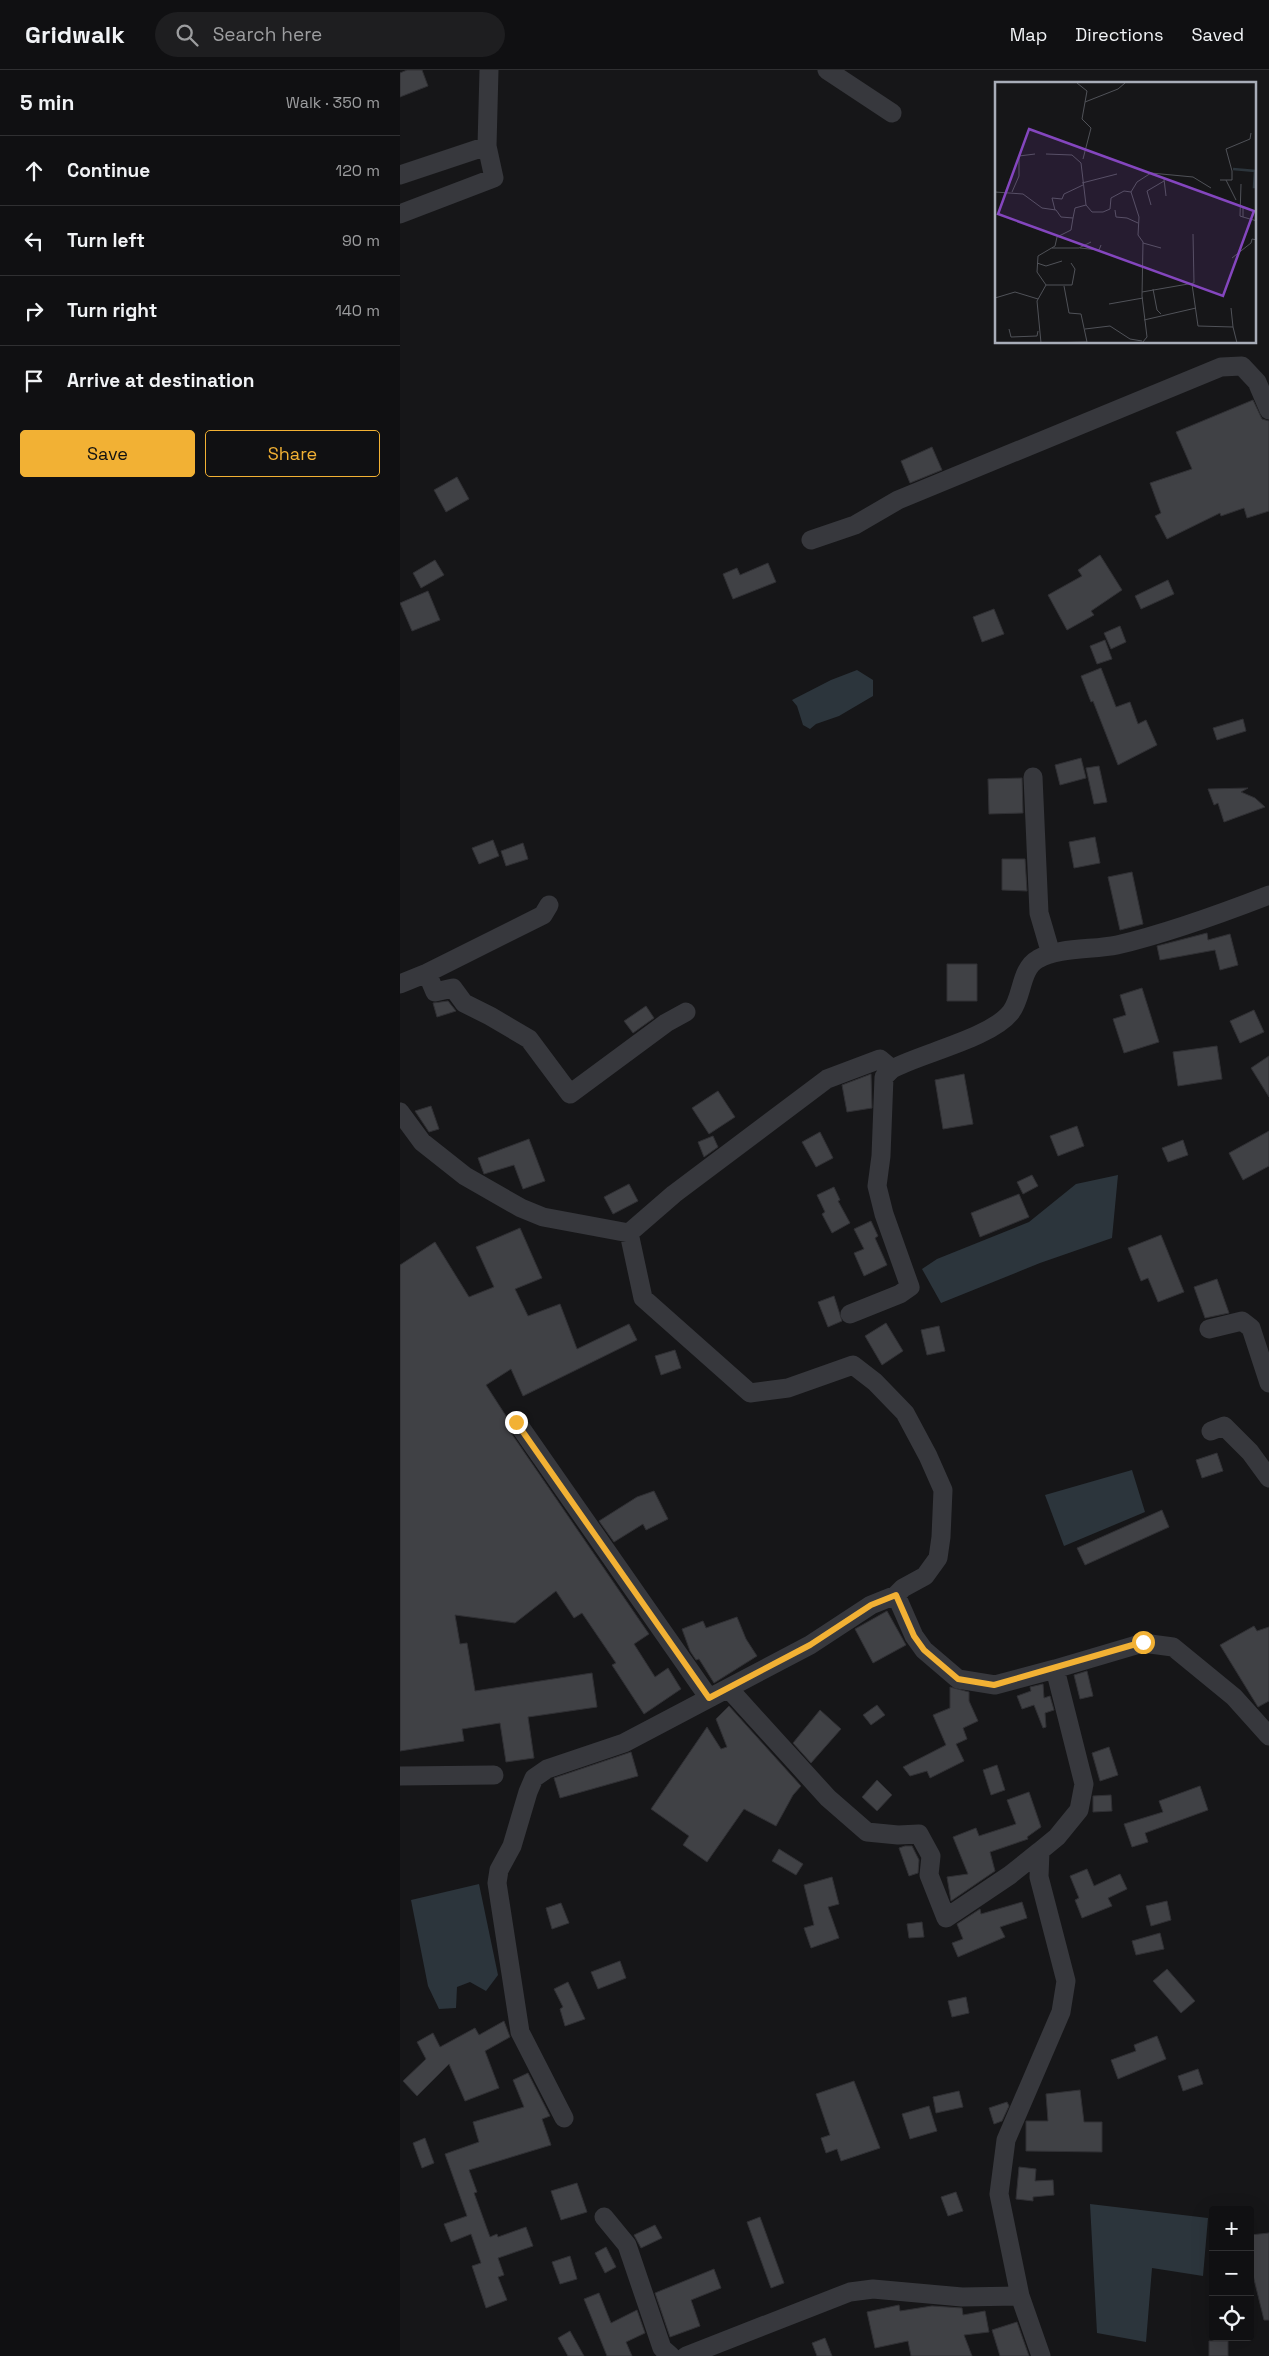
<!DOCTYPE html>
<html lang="en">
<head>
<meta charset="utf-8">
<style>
  :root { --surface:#101012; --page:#1e1e20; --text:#f1f3f6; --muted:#9c9d9f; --line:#303032; --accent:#f2b134 }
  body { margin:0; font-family:"Space Grotesk",sans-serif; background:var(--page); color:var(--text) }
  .controls { position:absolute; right:15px; bottom:15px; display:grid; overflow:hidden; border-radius:5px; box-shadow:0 5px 20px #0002 }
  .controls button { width:45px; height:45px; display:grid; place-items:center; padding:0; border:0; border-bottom:1px solid var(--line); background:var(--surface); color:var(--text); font:25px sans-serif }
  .stop { position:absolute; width:15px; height:15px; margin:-11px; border:4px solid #f2b134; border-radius:50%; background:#fff }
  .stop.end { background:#f2b134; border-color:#fff; box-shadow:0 1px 5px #0008 }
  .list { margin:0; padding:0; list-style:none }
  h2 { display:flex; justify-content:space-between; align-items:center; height:65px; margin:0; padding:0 20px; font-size:21px }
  h2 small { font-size:16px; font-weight:400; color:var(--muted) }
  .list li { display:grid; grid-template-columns:32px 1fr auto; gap:15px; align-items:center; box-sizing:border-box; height:70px; padding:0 20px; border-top:1px solid var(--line) }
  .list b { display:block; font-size:19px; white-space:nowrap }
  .list em { font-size:16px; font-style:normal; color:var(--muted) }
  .actions { display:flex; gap:10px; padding:15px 20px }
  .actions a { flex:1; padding:11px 0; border:1px solid var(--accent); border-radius:5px; text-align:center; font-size:18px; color:var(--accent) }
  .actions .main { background:var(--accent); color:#111 }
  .icon { flex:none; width:28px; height:28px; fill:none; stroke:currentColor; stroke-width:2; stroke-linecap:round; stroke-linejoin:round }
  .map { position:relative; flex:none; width:869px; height:2286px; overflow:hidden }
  header { display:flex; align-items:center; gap:30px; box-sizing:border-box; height:70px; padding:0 25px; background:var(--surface); border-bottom:1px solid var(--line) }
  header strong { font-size:24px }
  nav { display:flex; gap:28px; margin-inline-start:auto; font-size:18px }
  .search { width:350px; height:45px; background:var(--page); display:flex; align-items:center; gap:12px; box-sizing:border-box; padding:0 18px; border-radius:28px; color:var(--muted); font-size:19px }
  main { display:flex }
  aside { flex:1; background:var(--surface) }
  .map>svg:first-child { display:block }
  .water { fill:#2c353c }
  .building { fill:#404145; stroke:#303034 }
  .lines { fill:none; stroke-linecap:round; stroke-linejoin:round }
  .street { stroke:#37383d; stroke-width:19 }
  .route { stroke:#f2b134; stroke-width:6 }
  .inset-river { fill:none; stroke:#2c353c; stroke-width:2.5 }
  .inset-road { fill:none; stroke:#505258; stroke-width:1 }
  .view { fill:#8446be; fill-opacity:0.15; stroke:#8446be; stroke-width:2.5 }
  .inset-edge { fill:none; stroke:#a8adb8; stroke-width:2.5 }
</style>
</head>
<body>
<header>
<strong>Gridwalk</strong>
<div class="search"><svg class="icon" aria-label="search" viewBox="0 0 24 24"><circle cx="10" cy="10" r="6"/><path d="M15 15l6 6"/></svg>Search here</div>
<nav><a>Map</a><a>Directions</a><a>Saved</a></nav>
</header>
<main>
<aside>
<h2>5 min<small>Walk · 350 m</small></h2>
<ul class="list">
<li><svg class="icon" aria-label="ahead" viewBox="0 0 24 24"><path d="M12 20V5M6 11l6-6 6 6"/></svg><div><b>Continue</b></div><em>120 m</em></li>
<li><svg class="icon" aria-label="left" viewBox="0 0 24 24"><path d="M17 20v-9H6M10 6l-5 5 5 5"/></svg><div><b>Turn left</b></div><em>90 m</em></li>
<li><svg class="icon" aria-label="right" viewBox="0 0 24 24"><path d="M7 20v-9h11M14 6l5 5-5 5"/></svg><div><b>Turn right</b></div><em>140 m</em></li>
<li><svg class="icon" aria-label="arrive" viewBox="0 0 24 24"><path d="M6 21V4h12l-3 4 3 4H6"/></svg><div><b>Arrive at destination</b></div></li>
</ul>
<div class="actions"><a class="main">Save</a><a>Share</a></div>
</aside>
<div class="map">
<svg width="869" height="2286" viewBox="0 0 869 2286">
  <rect width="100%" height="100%" fill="#161618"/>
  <path class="water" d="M457 600 473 610V626L439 646 416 654 410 659 403 655 397 636 392 630 431 610Z
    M718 1105 712 1168 640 1193 541 1233 522 1199 537 1189 629 1152 676 1114Z
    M732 1400 745 1442 664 1476 645 1425Z
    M79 1814 98 1905 86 1921 70 1912 57 1917 56 1938 39 1939 28 1916 11 1830Z
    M690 2134 808 2148 803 2206 752 2198 746 2272 697 2263Z"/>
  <path class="building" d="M7 0H22L28 16 0 27V3Z
    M853 330 862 349 869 351V441L847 448 844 438 821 446 820 443 767 469 755 446 761 443 750 413 792 399 776 362Z
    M532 377 542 400 510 413 501 391Z
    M57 407 69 429 46 442 34 420Z
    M700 485 722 520 691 541 694 545 667 560 648 525 682 506 678 500Z
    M35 490 44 505 21 518 13 503Z
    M368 493 376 512 333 529 323 504 337 498 340 505Z
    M768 510 774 524 741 539 735 526Z
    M28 521 40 550 12 561 0 533Z
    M594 539 604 564 582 572 573 547Z
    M720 556 726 572 711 579 704 563Z
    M705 570 712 589 697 594 690 576Z
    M701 598 716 637 730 632 738 654 746 650 757 675 718 695 693 631 691 632 681 606Z
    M843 649 846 661 817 670 813 658Z
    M681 688 686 708 660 715 655 695Z
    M699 696 707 732 694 734 686 698Z
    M622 708 623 743 589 744 588 709Z
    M848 718 841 722 855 728 865 737 824 752 818 733 814 735 808 719Z
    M695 767 700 793 674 798 669 772Z
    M93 770 99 786 79 794 72 778Z
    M123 773 128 789 106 796 101 781Z
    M602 789H625L627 821 602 820Z
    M732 802 743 854 720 860 708 807Z
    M807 863 808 870 830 864 838 895 820 900 815 880 760 890 757 876Z
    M547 894H577V931H547Z
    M742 918 759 972 724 983 713 949 726 945 720 925Z
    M48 931 56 941 37 947 33 933Z
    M246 936 254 948 233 963 224 951Z
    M854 940 864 962 840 973 830 951Z
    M817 976 822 1009 778 1016 773 982Z
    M869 986V1027L851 998Z
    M471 1004 472 1038 447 1042 442 1015Z
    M564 1004 573 1054 543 1059 535 1010Z
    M318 1021 335 1047 309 1064 292 1038Z
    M31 1036 39 1059 29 1062 15 1041Z
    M677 1056 684 1076 658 1086 650 1066Z
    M869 1061V1096L843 1110 829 1083Z
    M420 1062 433 1088 416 1097 402 1072Z
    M313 1066 318 1077 304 1087 298 1072Z
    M129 1069 145 1111 123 1119 114 1095 84 1104 78 1088Z
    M783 1070 788 1085 768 1092 762 1078Z
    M632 1105 638 1116 623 1124 617 1112Z
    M229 1114 238 1131 213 1144 204 1127Z
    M434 1117 440 1130 438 1131 450 1153 432 1163 422 1144 425 1142 417 1125Z
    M619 1124 629 1147 580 1167 571 1143Z
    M471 1151 478 1166 475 1168 487 1195 464 1206 454 1183 464 1179 454 1159Z
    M120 1158 142 1208 115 1219 128 1246 160 1234 177 1279 229 1254 237 1270 123 1326 111 1299 86 1315 106 1346 107 1357 249 1564 234 1574 255 1607 268 1598 281 1619 244 1644 212 1595 216 1593 182 1543 174 1548 156 1521 115 1553 55 1545 60 1574 67 1573 75 1621 192 1603 197 1637 128 1647 134 1688 106 1692 100 1653 62 1659 64 1671 0 1681V1195L35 1172 69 1227 94 1217 76 1177Z
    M761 1165 784 1222 758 1232 748 1208 741 1211 728 1178Z
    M817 1209 829 1243 805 1248 794 1217Z
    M434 1226 442 1251 428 1257 418 1232Z
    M486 1253 503 1281 482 1295 465 1266Z
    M539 1256 545 1281 527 1285 521 1260Z
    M275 1280 281 1298 261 1305 255 1286Z
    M817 1383 823 1401 802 1408 796 1390Z
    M254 1421 268 1449 246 1460 243 1454 214 1472 199 1451 237 1427Z
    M762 1440 769 1457 685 1495 677 1478Z
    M487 1541 506 1575 473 1593 455 1559Z
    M337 1547 346 1569 357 1586 314 1613 299 1589 296 1590 290 1581 282 1559 303 1551 306 1558Z
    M854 1556 857 1561 869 1557V1631L858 1637 820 1575Z
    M687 1601 693 1626 680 1629 674 1605Z
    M643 1614 644 1628 650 1626 654 1640 645 1643 646 1657 643 1658 634 1635 622 1639 617 1626 631 1621 630 1617Z
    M550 1617 569 1622V1631L578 1651 563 1658 567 1669 556 1674 564 1691 530 1708 527 1701 510 1706 503 1697 546 1675 533 1645 550 1638Z
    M477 1635 485 1645 471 1655 463 1645Z
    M329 1636 401 1716 393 1725 376 1756 344 1739 307 1792 283 1775 289 1766 251 1739 307 1657 321 1679 327 1677 316 1649Z
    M420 1640 441 1659 411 1693 393 1673Z
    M709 1677 718 1705 700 1711 692 1683Z
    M231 1682 238 1706 160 1728 154 1708Z
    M597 1695 605 1720 591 1725 583 1700Z
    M477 1710 492 1725 477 1741 462 1727Z
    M800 1716 808 1740 745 1763 748 1772 732 1777 724 1754 763 1742 759 1731Z
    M629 1722 641 1757 627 1767 628 1769 590 1782 595 1801 551 1831 547 1807 568 1804 553 1767 576 1758 579 1766 616 1754 607 1730Z
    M711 1725 712 1741 693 1742V1726Z
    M505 1776H512L519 1790 518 1803 509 1806 499 1778Z
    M379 1779 403 1794 396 1805 372 1791Z
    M687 1799 694 1816 720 1804 727 1819 708 1828 712 1836 682 1848 675 1830 679 1828 670 1806Z
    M432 1807 439 1834 428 1837 439 1868 411 1878 404 1858 414 1855 404 1815Z
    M767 1831 771 1850 751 1856 746 1836Z
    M622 1832 627 1848 600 1857 605 1867 558 1887 552 1873 563 1869 557 1854 580 1839 581 1844Z
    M161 1833 169 1853 152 1859 146 1838Z
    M522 1852 524 1867 509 1868 507 1854Z
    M760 1863 764 1879 736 1885 732 1871Z
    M220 1891 226 1908 198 1919 191 1902Z
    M767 1899 795 1931 781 1943 753 1911Z
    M168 1912 185 1949 165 1956 160 1939 163 1937 154 1919Z
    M566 1927 569 1943 552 1947 548 1931Z
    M104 1951 110 1967 85 1981 99 2018 65 2031 49 1994 17 2026 3 2011 26 1989 17 1972 33 1963 40 1977 75 1958 79 1965Z
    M757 1966 766 1989 718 2009 711 1990 736 1981 734 1975Z
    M798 1999 803 2014 783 2021 778 2006Z
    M128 2003 150 2046 142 2049 151 2075 69 2100 77 2122 74 2123 90 2167 97 2164 98 2167 126 2157 133 2176 98 2188 104 2205 98 2207 107 2230 86 2238 72 2196 81 2193 71 2164 51 2172 44 2154 67 2146 45 2084 79 2072 73 2052 124 2037 113 2010Z
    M454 2011 480 2078 441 2091 437 2079 426 2083 421 2068 430 2065 416 2024Z
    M680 2020 684 2052H702V2082L626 2081V2051H648L646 2024Z
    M559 2021 563 2037 536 2043 533 2027Z
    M607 2032 609 2036 602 2051 594 2054 589 2038Z
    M529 2036 537 2061 510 2069 502 2044Z
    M25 2068 34 2093 22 2098 13 2073Z
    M619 2097 636 2099 635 2111 653 2110 654 2125 633 2127V2131L616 2129Z
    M177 2113 187 2142 161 2150 151 2121Z
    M556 2122 563 2141 548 2146 541 2127Z
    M360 2147 384 2213 371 2218 347 2152Z
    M255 2155 262 2168 241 2178 234 2165Z
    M869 2163V2250H864L850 2193V2165Z
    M206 2177 216 2197 205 2203 195 2183Z
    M170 2186 177 2209 160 2214 152 2192Z
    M314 2199 321 2218 291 2230 300 2256 270 2267 255 2223Z
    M199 2223 211 2253 237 2240 245 2263 226 2272 232 2286H207L184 2229Z
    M499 2235 500 2241 532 2236 562 2238 563 2245 585 2241 589 2262 564 2265 572 2286H511L508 2271 475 2278 467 2242Z
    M617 2252 629 2286H600L592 2260Z
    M170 2261 184 2286H168L158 2268Z
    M425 2268 432 2286H417L412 2273Z
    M809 2271H828V2286H809Z"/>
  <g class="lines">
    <path class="street" d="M427 0 492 43
      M0 105 87 76 89 0
      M0 144 94 108 87 76
      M411 470 455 455 498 430 821 297 842 296 857 312 869 340
      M633 707 639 843 651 884
      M27 903 35 922 53 918 64 933 90 946 129 969 170 1024 266 953 286 942
      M0 914 27 903 143 845 149 835
      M0 1042 22 1072 65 1106 121 1138 143 1147 229 1163
      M229 1163 274 1124 427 1009 480 989 492 999C522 983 591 968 611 942 623 926 620 899 638 889 658 877 694 880 717 875 768 863 820 844 869 825
      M229 1163 243 1228 350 1323 388 1318 453 1295 475 1312 505 1343 528 1386 543 1420 541 1467 538 1488 525 1506 503 1518 496 1525
      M450 1244 500 1224 510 1217 484 1144 477 1116 481 1086 484 1007 492 999
      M809 1259 842 1251 851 1258 869 1313
      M116 1351 309 1628
      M811 1361 824 1356 850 1382 869 1408
      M329 1619 428 1728 467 1762 498 1765 519 1764 531 1786 529 1805 546 1848 610 1805 640 1781
      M0 1706 94 1705
      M164 2048 120 1962 97 1813 99 1800 112 1776 128 1722 134 1708 147 1699 224 1673 410 1575 471 1535 496 1525 514 1566 524 1580 558 1609 595 1615 655 1599
      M204 2147 227 2175 262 2278 271 2286
      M286 2286 450 2222 473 2219 562 2227 620 2226
      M641 2286 620 2226 599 2124 606 2070 661 1942 666 1911 639 1807 640 1781 657 1767 679 1740 684 1714 655 1599 743 1573 773 1577 834 1627 869 1666"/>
  </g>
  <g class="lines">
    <path class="route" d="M116 1352 309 1628 410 1575 471 1535 496 1525 514 1566 524 1580 558 1609 594 1615 743 1572"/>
  </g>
  <g transform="translate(595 12)">
    <rect width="261" height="261" fill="#161618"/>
    <path class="inset-river" d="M238 87 260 89 259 105H262"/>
    <path class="inset-road" d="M82 1 92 9 87 37 96 46 88 77M0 2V19M90 20 123 7 130 1M51 72 77 73 86 81 91 123 80 126 78 136M169 97 171 114M225 98H231L241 118M231 98H237V89L231 67 255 57 256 51M87 101 122 92M246 102 245 134 248 135M0 110 28 112 47 126 61 128 66 135 78 136 76 148 62 155 60 164 43 174 42 190 51 203 42 219 46 261M17 110 24 94V74L40 72M136 110 144 135 143 153 148 160 147 214 152 255 147 261M136 110 142 100 156 91 198 95 216 106M91 123 97 130H108L115 127 116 116 129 109 136 110M156 123 152 109 169 99M248 125V135L262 139M60 128 57 116 67 117 69 112 88 103M120 128 121 135 132 136 143 141M148 161 166 166M57 166H84L96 160M85 166 104 168 106 163M237 176 256 161 257 157 262 158M42 181 51 184 67 179M197 202 203 244 238 245 242 261M51 203H77L80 187 76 181M158 207 162 228 166 232M147 210 199 201 198 152M0 216 20 210 43 217M114 222 148 216M236 226 238 245M149 238 201 226M14 247 16 255 42 254 43 249M90 247 115 244 135 257 147 259M51 261 92 260 86 232 74 231 69 204"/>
    <path class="view" d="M34 47 259 129 228 214 3 132Z"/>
    <rect width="261" height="261" class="inset-edge"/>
  </g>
</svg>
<div class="controls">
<button>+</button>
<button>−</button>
<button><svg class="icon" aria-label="locate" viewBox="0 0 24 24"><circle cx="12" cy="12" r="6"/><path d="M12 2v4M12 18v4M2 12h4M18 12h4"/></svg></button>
</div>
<div class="stop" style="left:743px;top:1572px"></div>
<div class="stop end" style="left:116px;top:1352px"></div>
</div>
</main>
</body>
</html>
